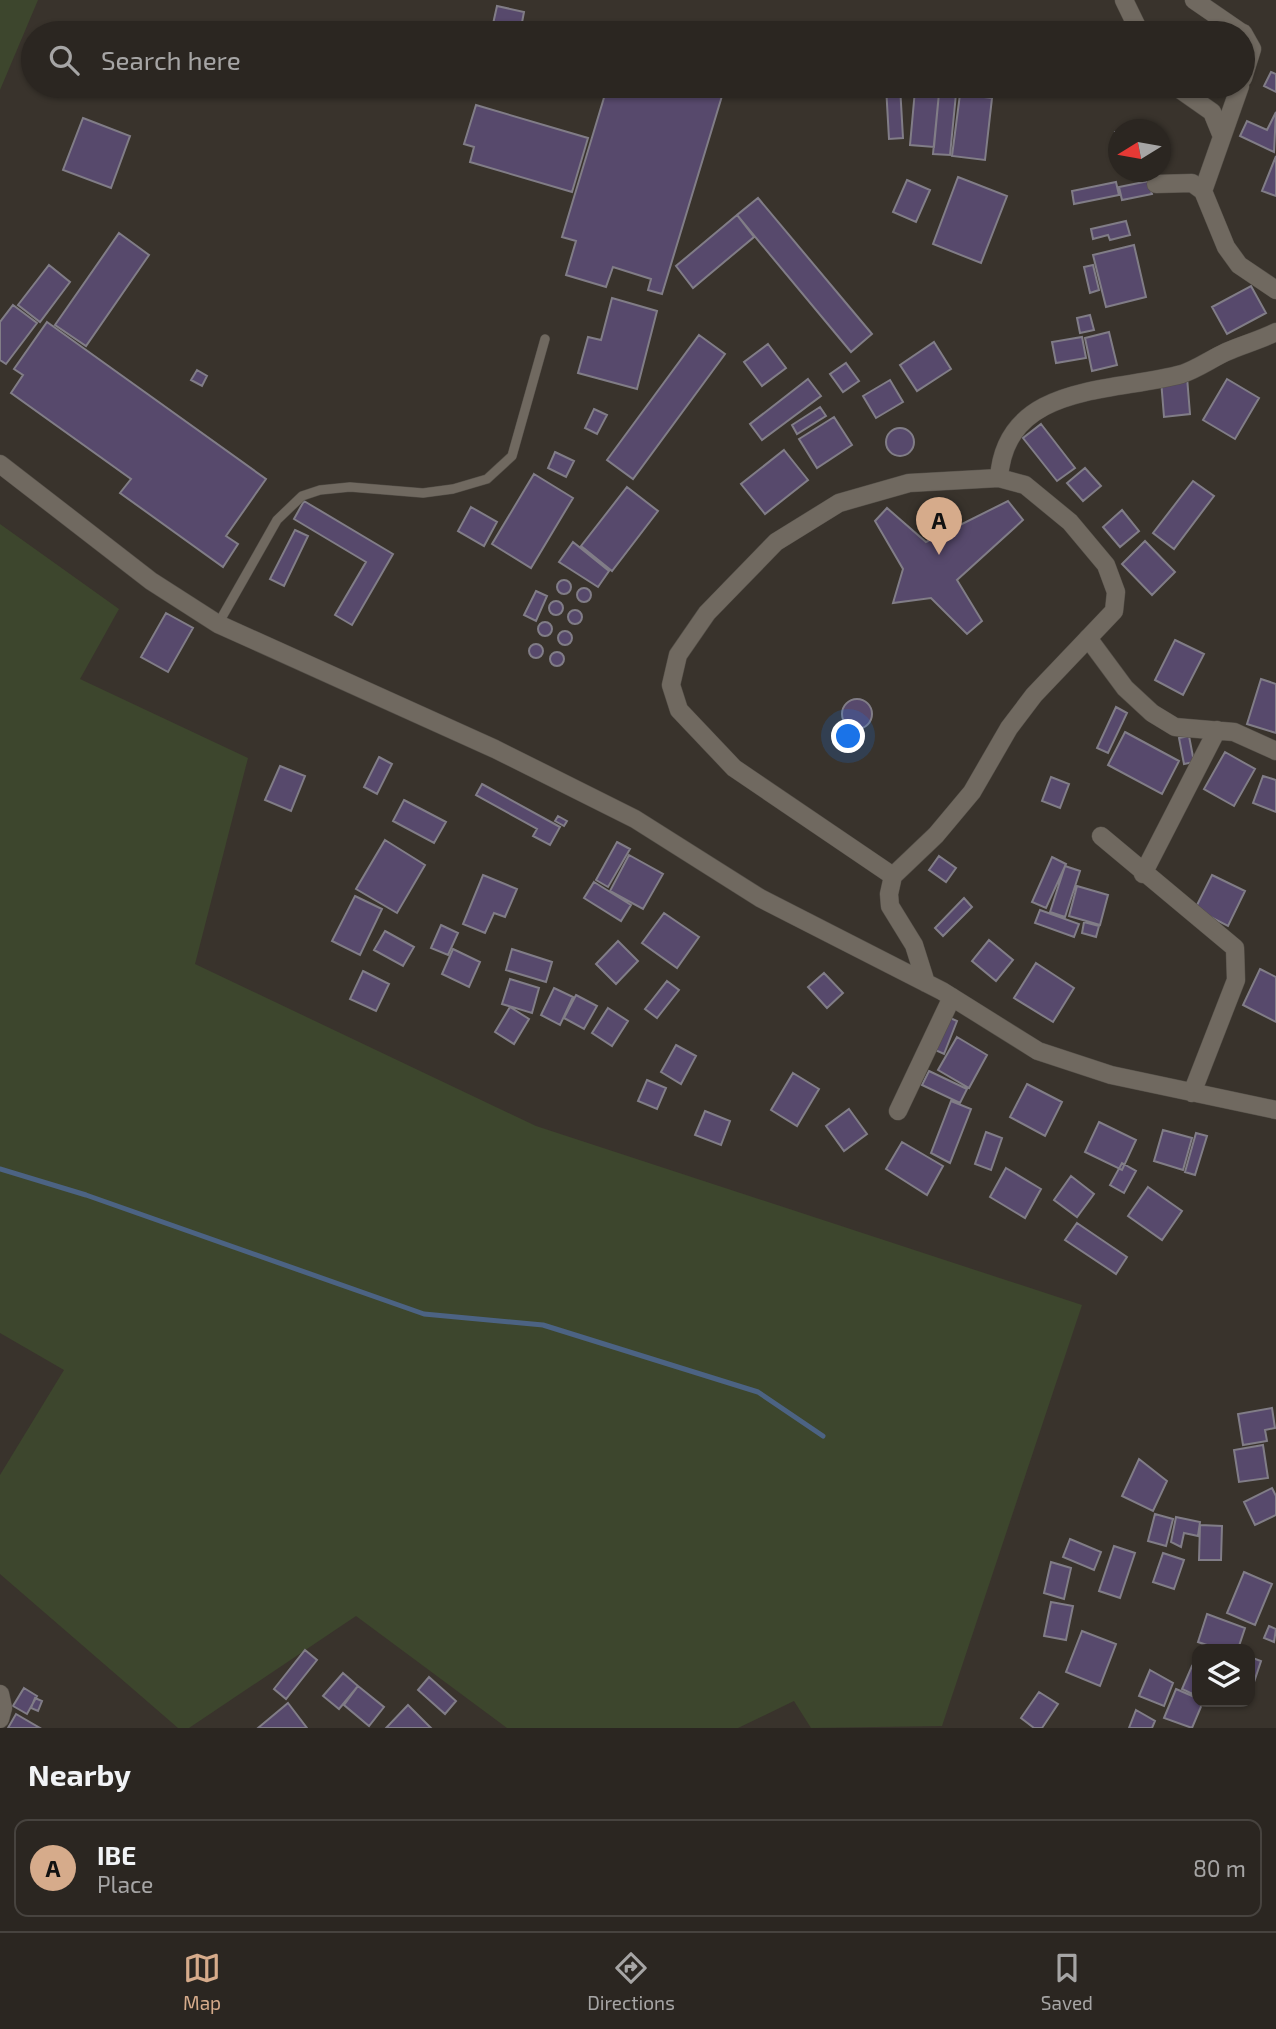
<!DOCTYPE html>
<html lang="en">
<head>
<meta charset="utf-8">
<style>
  :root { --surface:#2b2621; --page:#37322e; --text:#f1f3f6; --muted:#a6a5a5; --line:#47433f; --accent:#d6ab8b }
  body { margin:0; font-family:"Exo 2",sans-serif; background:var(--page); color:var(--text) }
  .controls { position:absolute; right:21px; bottom:21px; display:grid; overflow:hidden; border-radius:14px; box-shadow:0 2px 5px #0004 }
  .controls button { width:63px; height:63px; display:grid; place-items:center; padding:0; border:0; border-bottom:2px solid var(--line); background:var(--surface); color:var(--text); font:35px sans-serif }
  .compass { position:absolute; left:1108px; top:119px; width:63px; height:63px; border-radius:50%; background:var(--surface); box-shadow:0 2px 5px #0004; rotate:259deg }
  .you { position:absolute; left:849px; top:737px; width:24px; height:24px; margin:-18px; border:5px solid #fff; border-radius:50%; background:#1a73e8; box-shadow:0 0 0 10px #1a73e833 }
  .badge { display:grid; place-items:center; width:46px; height:46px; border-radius:50%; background:var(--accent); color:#111; font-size:23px; font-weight:700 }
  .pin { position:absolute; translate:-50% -58px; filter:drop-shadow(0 2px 4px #0008) }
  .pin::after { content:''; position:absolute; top:37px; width:24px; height:21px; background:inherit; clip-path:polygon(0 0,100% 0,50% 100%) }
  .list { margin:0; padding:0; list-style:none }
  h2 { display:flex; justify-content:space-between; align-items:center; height:91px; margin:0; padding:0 28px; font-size:30px }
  h2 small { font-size:23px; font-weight:400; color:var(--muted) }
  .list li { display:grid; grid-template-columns:46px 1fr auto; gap:21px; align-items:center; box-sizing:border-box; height:98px; margin:0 14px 14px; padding:0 14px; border:2px solid var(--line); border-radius:14px }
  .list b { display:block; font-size:26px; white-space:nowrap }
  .list p { margin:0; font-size:23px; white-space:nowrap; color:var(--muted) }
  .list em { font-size:23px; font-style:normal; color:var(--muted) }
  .icon { flex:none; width:38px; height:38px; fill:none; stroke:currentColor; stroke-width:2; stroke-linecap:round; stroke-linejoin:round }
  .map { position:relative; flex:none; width:1276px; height:1728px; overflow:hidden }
  .search { position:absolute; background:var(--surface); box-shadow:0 2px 5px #0004; left:21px; right:21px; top:21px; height:77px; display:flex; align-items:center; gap:18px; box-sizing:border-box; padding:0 24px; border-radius:38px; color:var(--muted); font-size:26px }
  .sheet { height:203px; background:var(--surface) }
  nav { display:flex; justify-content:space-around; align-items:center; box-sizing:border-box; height:98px; border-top:2px solid var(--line); background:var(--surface); font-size:19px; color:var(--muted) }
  nav a { display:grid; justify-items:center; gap:4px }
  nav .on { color:var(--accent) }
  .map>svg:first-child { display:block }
  .green { fill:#3d462d }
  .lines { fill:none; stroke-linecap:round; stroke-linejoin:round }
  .stream { stroke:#4c6383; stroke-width:5 }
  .building { fill:#57496c; stroke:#817d87; stroke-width:2 }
  .lane-casing { stroke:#544f48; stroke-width:10 }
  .street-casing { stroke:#544f48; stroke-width:19 }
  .lane { stroke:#706960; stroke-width:9 }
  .street { stroke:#706960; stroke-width:18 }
</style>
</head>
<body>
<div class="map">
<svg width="1276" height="1728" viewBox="0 0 1276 1728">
  <rect width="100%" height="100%" fill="#39332c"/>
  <path class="green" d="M0 0H38L0 90Z
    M0 524 119 609 80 679 248 758 195 964 536 1126 1082 1305 942 1726 811 1728 794 1701 738 1728H507L356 1616 189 1728H178L0 1574V1475L64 1370 0 1333Z"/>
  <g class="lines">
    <path class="stream" d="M0 1169 86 1195 424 1314 543 1325 758 1392 823 1436"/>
  </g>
  <path class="building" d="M497 6 524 12 520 33H491Z
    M608 26 633 33H606Z
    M643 26 666 33H641Z
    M1271 72 1276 74V92L1264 86Z
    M590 86H725L662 294 648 290 651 279 613 267 606 287 566 275 576 241 562 237 606 91Z
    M886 86H900L903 138 889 139Z
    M1198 86H1226L1216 96Z
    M915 90 939 93 934 147 910 145Z
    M939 93 956 94 950 155 933 154Z
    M960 94 992 98 985 160 952 156Z
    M476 105 588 138 572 192 470 162 474 147 464 144Z
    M1276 112 1274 152 1240 136 1247 121 1267 130Z
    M83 118 130 136 111 188 63 170Z
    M1115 132H1118V160Z
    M1276 156V196L1262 191Z
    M958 177 1007 196 981 263 933 244Z
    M907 180 930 190 916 222 893 212Z
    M1149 181 1152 194 1122 200 1119 187Z
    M1116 182 1119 195 1074 204 1072 191Z
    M758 198 872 334 851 352 737 215Z
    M737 215 754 237 693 288 676 266Z
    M1126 221 1130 235 1110 240 1108 235 1093 239 1091 229Z
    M119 233 149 255 86 346 55 325Z
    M1134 245 1146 297 1106 307 1093 255Z
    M49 265 70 282 40 322 18 305Z
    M1093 265 1099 290 1090 293 1084 267Z
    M1251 286 1266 313 1227 334 1212 307Z
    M612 298 657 311 637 389 578 373 588 337 601 340Z
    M13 305 37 323 6 364 0 360V322Z
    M1090 315 1094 330 1080 333 1077 318Z
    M47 322 266 479 226 536 238 544 223 567 120 493 131 479 11 393 23 375 14 369Z
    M1109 332 1117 365 1092 371 1085 338Z
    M699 335 725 354 633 479 607 460Z
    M1082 337 1086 358 1056 363 1052 342Z
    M934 342 951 369 917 391 900 365Z
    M768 344 786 368 762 386 744 362Z
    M846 363 859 381 843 392 830 374Z
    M197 370 207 376 202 386 191 380Z
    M1187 377 1190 414 1164 417 1161 380Z
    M808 379 821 396 762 440 750 424Z
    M1227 379 1259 398 1235 439 1203 420Z
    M890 380 903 402 876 418 863 396Z
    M820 407 826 416 797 434 792 425Z
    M594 409 607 415 597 434 585 428Z
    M834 417 852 445 817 468 799 439Z
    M1041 424 1075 468 1057 481 1023 438Z
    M886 442a14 14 0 1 1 28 0a14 14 0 1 1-28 0Z
    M784 450 808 480 765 514 741 484Z
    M555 452 574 461 566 477 548 468Z
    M1085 468 1101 486 1083 501 1067 483Z
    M534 474 573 498 531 568 492 544Z
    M1193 481 1214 496 1174 549 1153 533Z
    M627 487 658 511 612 571 581 546Z
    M304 501 393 554 352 625 335 615 366 562 294 519Z
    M1008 501 1023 520 957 580 982 621 967 634 931 598 893 603 903 569 875 521 887 508 926 542Z
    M471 507 497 522 484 546 458 531Z
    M1122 510 1139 531 1120 547 1103 527Z
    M295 530 308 536 284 586 270 579Z
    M1145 541 1175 572 1152 595 1122 564Z
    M573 542 609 571 598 587 559 562Z
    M557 587a7 7 0 1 1 14 0a7 7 0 1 1-14 0Z
    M577 595a7 7 0 1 1 14 0a7 7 0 1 1-14 0Z
    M536 591 547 596 536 621 524 615Z
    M549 608a7 7 0 1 1 14 0a7 7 0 1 1-14 0Z
    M568 617a7 7 0 1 1 14 0a7 7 0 1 1-14 0Z
    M166 613 193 628 168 672 141 657Z
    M538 629a7 7 0 1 1 14 0a7 7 0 1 1-14 0Z
    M558 638a7 7 0 1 1 14 0a7 7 0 1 1-14 0Z
    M1175 640 1204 654 1183 695 1155 680Z
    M529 651a7 7 0 1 1 14 0a7 7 0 1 1-14 0Z
    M550 659a7 7 0 1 1 14 0a7 7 0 1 1-14 0Z
    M1261 679 1276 684V733L1247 724Z
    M842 714a15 15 0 1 1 30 0a15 15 0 1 1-30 0Z
    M1116 707 1127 713 1108 753 1097 748Z
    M1125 732 1179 761 1162 794 1108 765Z
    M1189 736 1194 762 1184 764 1179 738Z
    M1225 752 1255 769 1234 806 1204 789Z
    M379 757 392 764 377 794 364 787Z
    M280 766 305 776 291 811 265 800Z
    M1263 776 1276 780V812L1253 803Z
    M1051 777 1069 784 1060 808 1042 801Z
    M482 784 560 827 550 845 533 836 537 829 476 795Z
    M404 800 446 822 434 843 393 821Z
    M558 816 567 821 564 826 555 821Z
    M385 840 425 865 397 913 356 889Z
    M617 842 630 849 608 887 596 880Z
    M629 855 663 874 643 909 610 891Z
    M939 856 956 868 946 882 929 870Z
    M1052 857 1066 864 1046 908 1032 902Z
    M1065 866 1080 871 1065 917 1050 912Z
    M483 875 517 889 505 917 494 913 485 933 463 924Z
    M1212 875 1245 891 1228 926 1195 909Z
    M594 882 631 905 621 921 584 898Z
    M1077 886 1108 895 1100 925 1069 916Z
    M355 896 382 909 360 955 332 941Z
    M964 898 972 907 943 936 935 928Z
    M1040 910 1079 924 1074 937 1035 923Z
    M664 913 699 937 677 968 642 943Z
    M1084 922 1099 926 1096 937 1082 933Z
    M441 925 458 933 448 955 431 948Z
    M385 931 414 947 403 966 374 950Z
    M989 940 1013 960 996 981 972 961Z
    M618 941 638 961 616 984 596 964Z
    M453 949 480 962 469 987 442 974Z
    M512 949 552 962 546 982 506 970Z
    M1036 963 1074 988 1053 1022 1014 998Z
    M1260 969 1276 977V1022L1243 1005Z
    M363 971 389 984 376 1011 350 999Z
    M824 973 843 993 827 1008 808 987Z
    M510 979 539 988 532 1013 502 1004Z
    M667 981 679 990 657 1018 645 1009Z
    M554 988 573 997 560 1025 541 1015Z
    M576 995 597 1006 584 1029 564 1018Z
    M510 1007 529 1019 514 1044 495 1032Z
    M608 1008 628 1021 612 1046 592 1033Z
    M946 1016 957 1021 944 1054 933 1049Z
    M957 1037 987 1055 969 1088 938 1070Z
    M676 1045 696 1056 681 1084 661 1072Z
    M929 1071 967 1089 960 1103 922 1085Z
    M793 1073 819 1089 797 1126 771 1110Z
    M647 1080 666 1088 657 1109 638 1101Z
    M1027 1084 1062 1102 1045 1136 1010 1117Z
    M951 1101 971 1109 950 1163 931 1153Z
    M849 1109 867 1134 844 1151 826 1126Z
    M705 1111 730 1121 721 1145 695 1135Z
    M1099 1122 1136 1140 1122 1170 1085 1152Z
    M1163 1130 1192 1138 1183 1170 1154 1161Z
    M986 1132 1002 1138 991 1170 975 1164Z
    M1196 1133 1207 1136 1195 1175 1185 1172Z
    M902 1142 943 1166 927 1195 886 1169Z
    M1122 1163 1136 1171 1124 1193 1110 1185Z
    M1006 1168 1041 1189 1025 1218 990 1197Z
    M1071 1176 1094 1194 1077 1217 1054 1200Z
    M1148 1187 1182 1211 1162 1240 1128 1216Z
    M1077 1223 1127 1257 1116 1274 1065 1240Z
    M1272 1408 1275 1428 1265 1430 1267 1441 1243 1445 1238 1414Z
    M1263 1445 1268 1478 1239 1482 1234 1450Z
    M1139 1459 1167 1481 1153 1511 1122 1496Z
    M1272 1488 1276 1496V1515L1255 1525 1244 1502Z
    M1155 1514 1173 1519 1166 1546 1148 1541Z
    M1176 1517 1200 1522 1198 1536 1184 1533 1181 1547 1171 1542Z
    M1200 1525 1222 1526 1221 1560H1199Z
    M1070 1539 1101 1552 1094 1570 1063 1557Z
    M1114 1546 1135 1553 1120 1598 1099 1591Z
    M1163 1553 1184 1560 1174 1589 1153 1582Z
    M1051 1562 1071 1568 1064 1599 1044 1593Z
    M1244 1572 1272 1584 1255 1625 1227 1613Z
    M1051 1602 1073 1606 1066 1640 1044 1636Z
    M1207 1614 1245 1628 1238 1649H1219L1198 1642Z
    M1269 1626 1276 1629 1274 1642 1264 1638Z
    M1082 1631 1116 1644 1100 1686 1066 1672Z
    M305 1650 317 1660 286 1699 274 1689Z
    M1250 1657 1261 1661 1252 1688 1250 1687Z
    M1192 1666 1197 1669V1696L1182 1689Z
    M1150 1670 1173 1683 1164 1706 1139 1696Z
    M343 1673 358 1686 339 1709 323 1696Z
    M429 1677 456 1701 445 1714 418 1690Z
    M358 1686 384 1707 369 1726 344 1705Z
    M24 1688 37 1696 27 1714 13 1706Z
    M1176 1689 1197 1698V1702H1203L1192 1728 1164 1718Z
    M1039 1692 1058 1704 1042 1728H1034L1021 1718Z
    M35 1698 42 1701 38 1711 31 1708Z
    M288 1703 307 1728H258Z
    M408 1705 431 1728H386Z
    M1136 1710 1155 1721 1152 1728H1129Z
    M16 1714 40 1728H8Z"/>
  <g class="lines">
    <g class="lane-casing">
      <path id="lane" d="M218 624 277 520 302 496 320 490 350 487 423 493 453 489 487 479 512 456 545 339"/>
    </g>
    <g class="street-casing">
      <path id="street" d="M1124 0 1140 33
        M1194 0 1242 33
        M1243 33 1252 49 1243 78
        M1175 86 1212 112 1221 134
        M1156 184 1192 183 1203 191 1226 247 1239 265 1276 290
        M1203 191 1240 86
        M0 464 151 581 218 624 495 749 635 819 760 898 942 991 1038 1051 1111 1075 1276 1110
        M999 478C1006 382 1113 393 1182 374 1197 369 1211 359 1226 352 1242 345 1260 340 1276 332
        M1088 638 1125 688 1152 713 1175 727 1234 732 1276 751
        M1101 836 1235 948 1236 980 1192 1093
        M1143 874 1217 730
        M893 876 734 768 679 710 671 685 678 655 707 613 776 542 839 503 909 483 999 478 1025 485 1070 522 1106 565 1116 592 1114 611 1034 695 1009 728 972 792 936 835 893 876 889 894 890 906 914 945 926 983
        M898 1111 952 997
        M0 1694 3 1708 0 1719"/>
    </g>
    <use href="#lane" class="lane"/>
    <use href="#street" class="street"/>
  </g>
</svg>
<div class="controls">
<button><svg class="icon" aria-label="layers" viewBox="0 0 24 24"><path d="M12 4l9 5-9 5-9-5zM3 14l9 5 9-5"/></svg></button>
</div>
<svg class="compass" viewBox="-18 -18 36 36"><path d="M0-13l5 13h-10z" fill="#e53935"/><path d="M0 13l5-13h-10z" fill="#a6a5a5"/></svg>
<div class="you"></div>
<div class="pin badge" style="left:939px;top:555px">A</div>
<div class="search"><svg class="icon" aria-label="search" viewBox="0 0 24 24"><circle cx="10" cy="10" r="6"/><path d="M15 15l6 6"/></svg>Search here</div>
</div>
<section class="sheet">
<h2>Nearby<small></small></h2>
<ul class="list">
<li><span class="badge">A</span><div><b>IBE</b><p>Place</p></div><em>80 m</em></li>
</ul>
</section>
<nav>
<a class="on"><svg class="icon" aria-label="map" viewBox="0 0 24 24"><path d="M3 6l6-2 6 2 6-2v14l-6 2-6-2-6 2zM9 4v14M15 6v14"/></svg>Map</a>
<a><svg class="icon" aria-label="directions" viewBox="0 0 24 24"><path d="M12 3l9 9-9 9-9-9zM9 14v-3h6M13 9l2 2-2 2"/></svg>Directions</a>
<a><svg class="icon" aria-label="saved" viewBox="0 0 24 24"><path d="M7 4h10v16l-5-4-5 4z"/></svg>Saved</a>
</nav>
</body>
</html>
